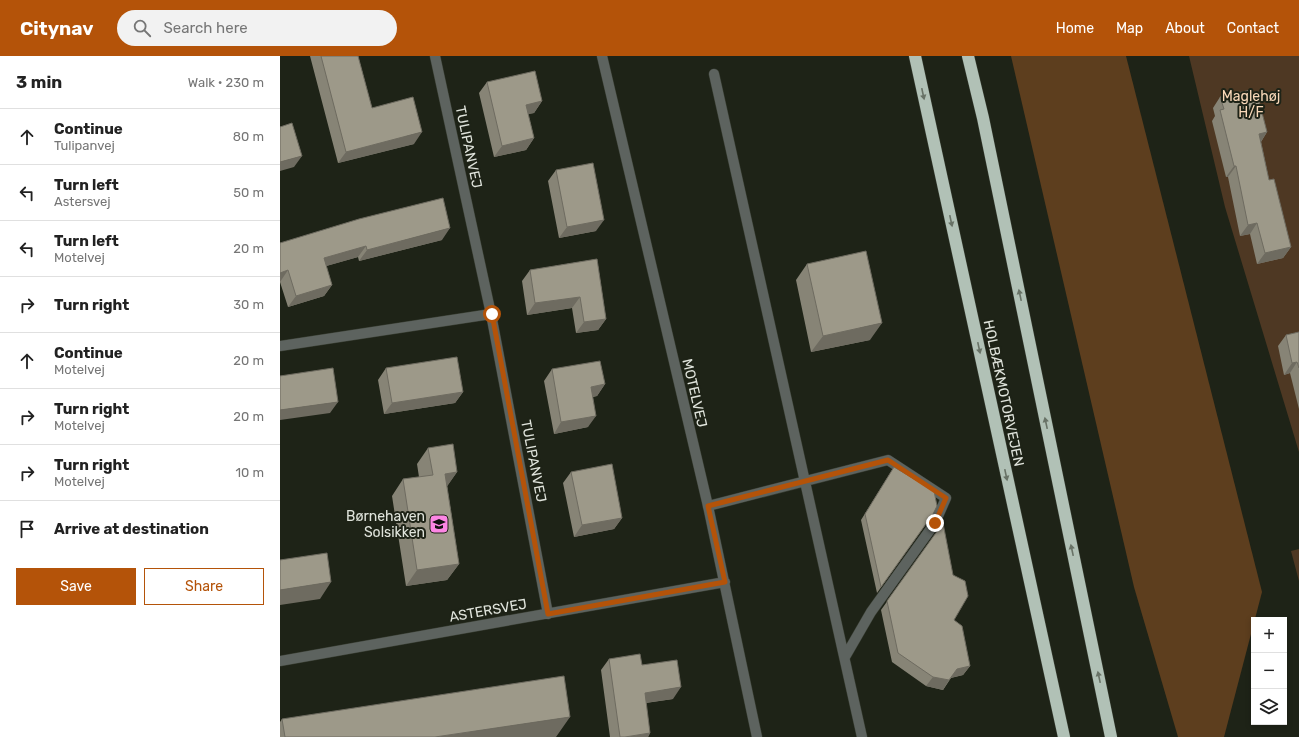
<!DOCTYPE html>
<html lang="en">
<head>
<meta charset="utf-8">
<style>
  :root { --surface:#fff; --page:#f2f2f2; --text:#222; --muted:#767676; --line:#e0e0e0; --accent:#b45309 }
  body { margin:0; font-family:Rubik,sans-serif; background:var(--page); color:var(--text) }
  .controls { position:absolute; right:12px; bottom:12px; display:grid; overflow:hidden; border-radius:0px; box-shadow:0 2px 6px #0003 }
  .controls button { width:36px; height:36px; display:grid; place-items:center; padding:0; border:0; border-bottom:1px solid var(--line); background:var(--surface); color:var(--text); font:20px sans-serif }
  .stop { position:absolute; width:12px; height:12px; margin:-9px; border:3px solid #b45309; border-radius:50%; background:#fff }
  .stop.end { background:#b45309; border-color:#fff; box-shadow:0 1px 4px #0008 }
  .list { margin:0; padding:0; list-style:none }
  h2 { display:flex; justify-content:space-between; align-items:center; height:52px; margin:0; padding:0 16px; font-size:17px }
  h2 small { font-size:13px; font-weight:400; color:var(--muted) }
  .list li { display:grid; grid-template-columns:26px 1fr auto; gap:12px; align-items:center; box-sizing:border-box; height:56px; padding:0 16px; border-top:1px solid var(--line) }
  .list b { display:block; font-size:15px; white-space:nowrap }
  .list p { margin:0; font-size:13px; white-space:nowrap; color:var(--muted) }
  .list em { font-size:13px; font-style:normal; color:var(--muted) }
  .actions { display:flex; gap:8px; padding:12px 16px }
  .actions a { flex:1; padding:9px 0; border:1px solid var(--accent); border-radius:0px; text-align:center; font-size:14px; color:var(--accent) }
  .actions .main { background:var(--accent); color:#fff }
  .icon { flex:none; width:22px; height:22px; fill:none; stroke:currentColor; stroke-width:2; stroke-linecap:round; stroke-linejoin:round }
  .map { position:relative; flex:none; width:1019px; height:681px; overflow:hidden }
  header { display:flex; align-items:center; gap:24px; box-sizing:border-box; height:56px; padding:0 20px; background:var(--accent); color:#fff }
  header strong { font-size:19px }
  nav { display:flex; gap:22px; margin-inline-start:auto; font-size:14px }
  .search { width:280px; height:36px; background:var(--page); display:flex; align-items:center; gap:10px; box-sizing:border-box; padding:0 14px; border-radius:22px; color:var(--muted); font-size:15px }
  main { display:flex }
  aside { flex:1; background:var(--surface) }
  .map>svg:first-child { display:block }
  .green { fill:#4e3823 }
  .forest { fill:#5d3e1e }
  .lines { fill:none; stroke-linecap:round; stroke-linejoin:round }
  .service-casing { stroke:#393e33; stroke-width:11 }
  .minor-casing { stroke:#393e33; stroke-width:11 }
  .motorway-casing { stroke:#393e33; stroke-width:13 }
  .service { stroke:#5d635f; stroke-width:10 }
  .minor { stroke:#5d635f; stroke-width:10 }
  .motorway { stroke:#b1c1b6; stroke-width:12 }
  .wall { fill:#878476 }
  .shaded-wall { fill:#6e6b60 }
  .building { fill:#9d9989; stroke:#6e6b60 }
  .oneway { fill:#687266 }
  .route { stroke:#b45309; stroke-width:5 }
  .labels { text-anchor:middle; stroke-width:4; stroke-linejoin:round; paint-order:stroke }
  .park-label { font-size:14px; fill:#fad9b9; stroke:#1e2317 }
  .street-label { font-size:14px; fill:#e0e4dc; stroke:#1e2317 }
  .poi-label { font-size:14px; fill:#e0e4dc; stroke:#1e2317; text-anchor:end }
</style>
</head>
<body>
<header>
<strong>Citynav</strong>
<div class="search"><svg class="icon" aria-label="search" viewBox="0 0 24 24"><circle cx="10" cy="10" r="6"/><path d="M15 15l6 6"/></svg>Search here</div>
<nav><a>Home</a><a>Map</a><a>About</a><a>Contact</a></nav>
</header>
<main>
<aside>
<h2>3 min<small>Walk · 230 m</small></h2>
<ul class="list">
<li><svg class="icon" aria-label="ahead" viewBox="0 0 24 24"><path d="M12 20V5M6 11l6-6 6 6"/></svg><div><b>Continue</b><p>Tulipanvej</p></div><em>80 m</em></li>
<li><svg class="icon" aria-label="left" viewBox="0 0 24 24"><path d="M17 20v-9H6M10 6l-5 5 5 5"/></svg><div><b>Turn left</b><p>Astersvej</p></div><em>50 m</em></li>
<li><svg class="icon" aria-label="left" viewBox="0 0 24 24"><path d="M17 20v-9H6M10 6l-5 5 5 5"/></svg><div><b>Turn left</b><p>Motelvej</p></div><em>20 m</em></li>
<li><svg class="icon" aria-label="right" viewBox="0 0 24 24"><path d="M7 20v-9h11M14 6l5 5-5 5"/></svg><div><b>Turn right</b></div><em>30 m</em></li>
<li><svg class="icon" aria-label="ahead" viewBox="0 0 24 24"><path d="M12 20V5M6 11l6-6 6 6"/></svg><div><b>Continue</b><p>Motelvej</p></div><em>20 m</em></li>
<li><svg class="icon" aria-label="right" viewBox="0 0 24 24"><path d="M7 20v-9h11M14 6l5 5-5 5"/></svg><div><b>Turn right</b><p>Motelvej</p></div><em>20 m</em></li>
<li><svg class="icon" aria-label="right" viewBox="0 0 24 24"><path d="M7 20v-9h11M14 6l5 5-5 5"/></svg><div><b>Turn right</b><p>Motelvej</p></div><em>10 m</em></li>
<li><svg class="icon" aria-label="arrive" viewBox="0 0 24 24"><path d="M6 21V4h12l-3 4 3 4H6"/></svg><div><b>Arrive at destination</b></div></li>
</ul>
<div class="actions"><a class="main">Save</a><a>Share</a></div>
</aside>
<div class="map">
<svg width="1019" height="681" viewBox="0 0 1019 681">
  <rect width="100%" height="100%" fill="#1e2317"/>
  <path class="green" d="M909 0H1019V396L945 151Z
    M1019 493V525L1011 495Z"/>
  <path class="forest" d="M731 0H846L982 536 944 681H898L854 531Z"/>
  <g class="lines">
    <g class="service-casing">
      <path id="service" d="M434 18 582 681
        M428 450 608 404 666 442 655 467 591 556 565 601"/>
    </g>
    <g class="minor-casing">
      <path id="minor" d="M155 0 211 258 268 558
        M322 0 428 450 477 681
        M0 290 211 258
        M0 605 445 526"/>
    </g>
    <g class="motorway-casing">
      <path id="motorway" d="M635 0 784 681
        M688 0 703 62 831 681"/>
    </g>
    <use href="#service" class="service"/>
    <use href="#minor" class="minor"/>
    <use href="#motorway" class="motorway"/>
  </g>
  <path class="wall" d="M30 0H78L92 52 134 88 58 107Z
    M207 26 262 45 254 57 248 58 254 82 246 94 214 101 199 37Z
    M940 41 987 76 981 86 989 124 1011 191 1003 202 977 208 970 178 960 180 948 121H946L932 65 935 60 933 52Z
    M276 114 316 175 279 182 268 125Z
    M162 184 79 205 78 201 46 210 52 229 44 240 8 251 0 226V187Z
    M317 203 326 263 318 274 296 277 292 252 247 259 242 225 250 214Z
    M527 208 590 284 531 296 516 224Z
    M1019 276V353L1010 317 1004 319 998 290 1006 279Z
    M106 312 183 336 175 347 104 358 98 324Z
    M272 313 325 328 317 340 313 341 308 371 274 378 264 325Z
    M148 392 177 416 167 430 179 508 167 524 126 530 112 440 123 423 139 421 137 408Z
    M614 411 653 458 597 537 581 464Z
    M291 416 342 462 334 473 294 481 283 427Z
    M663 467 674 564 690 610 683 619 671 622 663 634 646 630 612 606 601 554Z
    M329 603 362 609 393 643 366 647 370 677 368 681H330L321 614Z
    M2 663 276 681H0V666Z"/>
  <path class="shaded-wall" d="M262 45 254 57 238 60 246 49Z
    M142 76 134 88 58 107 66 96Z
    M987 76 980 87 979 78Z
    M254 82 246 94 214 101 222 90Z
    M22 100 14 111 0 115V106Z
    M954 110H956L948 121H946Z
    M324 164 316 175 279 182 287 171Z
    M977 167 970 178 960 180 968 169Z
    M170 172 162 184 79 205 87 194Z
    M86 190 78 201 36 213 44 202Z
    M1011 191 1003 202 977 208 985 197Z
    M8 214 0 226V217Z
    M52 229 44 240 8 251 16 240Z
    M300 241 292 252 247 259 255 247Z
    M326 263 318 274 296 277 304 266Z
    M602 267 590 284 531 296 543 280Z
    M1017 306 1010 317 1004 319 1012 307Z
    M325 328 317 340 303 342 311 331Z
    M183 336 175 347 104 358 112 347Z
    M58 346 50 357 0 364V354Z
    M316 360 308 371 274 378 281 366Z
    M177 416 166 432 165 418Z
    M342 462 334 473 294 481 302 469Z
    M179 508 167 524 126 530 137 514Z
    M51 526 40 543 0 549V534Z
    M690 610 683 619 670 622 677 613Z
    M653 621 669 624 663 634 646 630Z
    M401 631 393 643 357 648 365 637Z
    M290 661 276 681H155Z
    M370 677 368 681H345Z"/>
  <path class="building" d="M41 0H78L92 52 133 41 142 76 66 96Z
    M255 15 262 45 246 49 254 82 222 90 207 26Z
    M971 34 978 41 987 76 979 78 989 124 994 123 1011 191 985 197 977 167 968 169 956 110H954L940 54 944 53 940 41Z
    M12 67 22 100 0 106V71Z
    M313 107 324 164 287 171 276 114Z
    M163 142 170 172 87 194 86 190 44 202 52 229 16 240 8 214 0 217V187L79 163Z
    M586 195 602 267 543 280 527 208Z
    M317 203 326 263 304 266 300 241 255 247 250 214Z
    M1019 276V312L1017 306 1012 307 1006 279Z
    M177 301 183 336 112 347 106 312Z
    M320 305 325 328 311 331 316 360 281 366 272 313Z
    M53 312 58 346 0 354V320Z
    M173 388 177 416 165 418 179 508 137 514 123 423 153 419 148 392Z
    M332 408 342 462 302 469 291 416Z
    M614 411 654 435 657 450 653 458 601 531 585 458Z
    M663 467 673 519 685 525 688 540 674 564 682 570 690 610 677 613 669 624 653 621 618 597 607 545Z
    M47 497 51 526 0 534V504Z
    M360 598 362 609 397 604 401 631 365 637 370 677 345 681H340L329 603Z
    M284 620 290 661 155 681H5L2 663Z"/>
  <defs><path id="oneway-solid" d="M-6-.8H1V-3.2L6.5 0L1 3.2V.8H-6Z"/></defs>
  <g class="oneway">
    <use href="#oneway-solid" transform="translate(643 38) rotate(78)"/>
    <use href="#oneway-solid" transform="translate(671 165) rotate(78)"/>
    <use href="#oneway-solid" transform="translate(740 239) rotate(-102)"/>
    <use href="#oneway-solid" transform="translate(699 292) rotate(78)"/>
    <use href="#oneway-solid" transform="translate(766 367) rotate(-102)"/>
    <use href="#oneway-solid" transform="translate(726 419) rotate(78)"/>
    <use href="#oneway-solid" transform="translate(792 494) rotate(-102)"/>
    <use href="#oneway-solid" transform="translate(819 621) rotate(-102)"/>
  </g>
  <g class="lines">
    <path class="route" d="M212 258 268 558 445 526 428 450 608 404 666 442 655 467"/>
  </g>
  <defs>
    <g id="school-square" transform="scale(1)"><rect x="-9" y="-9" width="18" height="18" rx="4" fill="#fc86e4" stroke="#1e2317"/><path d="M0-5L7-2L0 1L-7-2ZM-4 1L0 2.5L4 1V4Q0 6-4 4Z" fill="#111"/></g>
  </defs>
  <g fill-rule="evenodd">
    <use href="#school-square" x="159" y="468"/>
  </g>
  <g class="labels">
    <g class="park-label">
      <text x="971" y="45">Maglehøj<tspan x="971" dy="16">H/F</tspan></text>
    </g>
    <g class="street-label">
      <text transform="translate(189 91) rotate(78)" y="5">TULIPANVEJ</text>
      <text transform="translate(415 337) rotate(77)" y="5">MOTELVEJ</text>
      <text transform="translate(724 337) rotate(78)" y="5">HOLBÆKMOTORVEJEN</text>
      <text transform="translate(254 405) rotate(79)" y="5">TULIPANVEJ</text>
      <text transform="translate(208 554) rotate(-10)" y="5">ASTERSVEJ</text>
    </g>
    <g class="poi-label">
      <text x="145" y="465">Børnehaven<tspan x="145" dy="16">Solsikken</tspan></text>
    </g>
  </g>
</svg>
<div class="controls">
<button>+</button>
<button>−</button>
<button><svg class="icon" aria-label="layers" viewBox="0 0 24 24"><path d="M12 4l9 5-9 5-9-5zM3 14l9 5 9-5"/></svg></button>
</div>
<div class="stop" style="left:212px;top:258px"></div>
<div class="stop end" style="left:655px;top:467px"></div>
</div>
</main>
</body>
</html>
